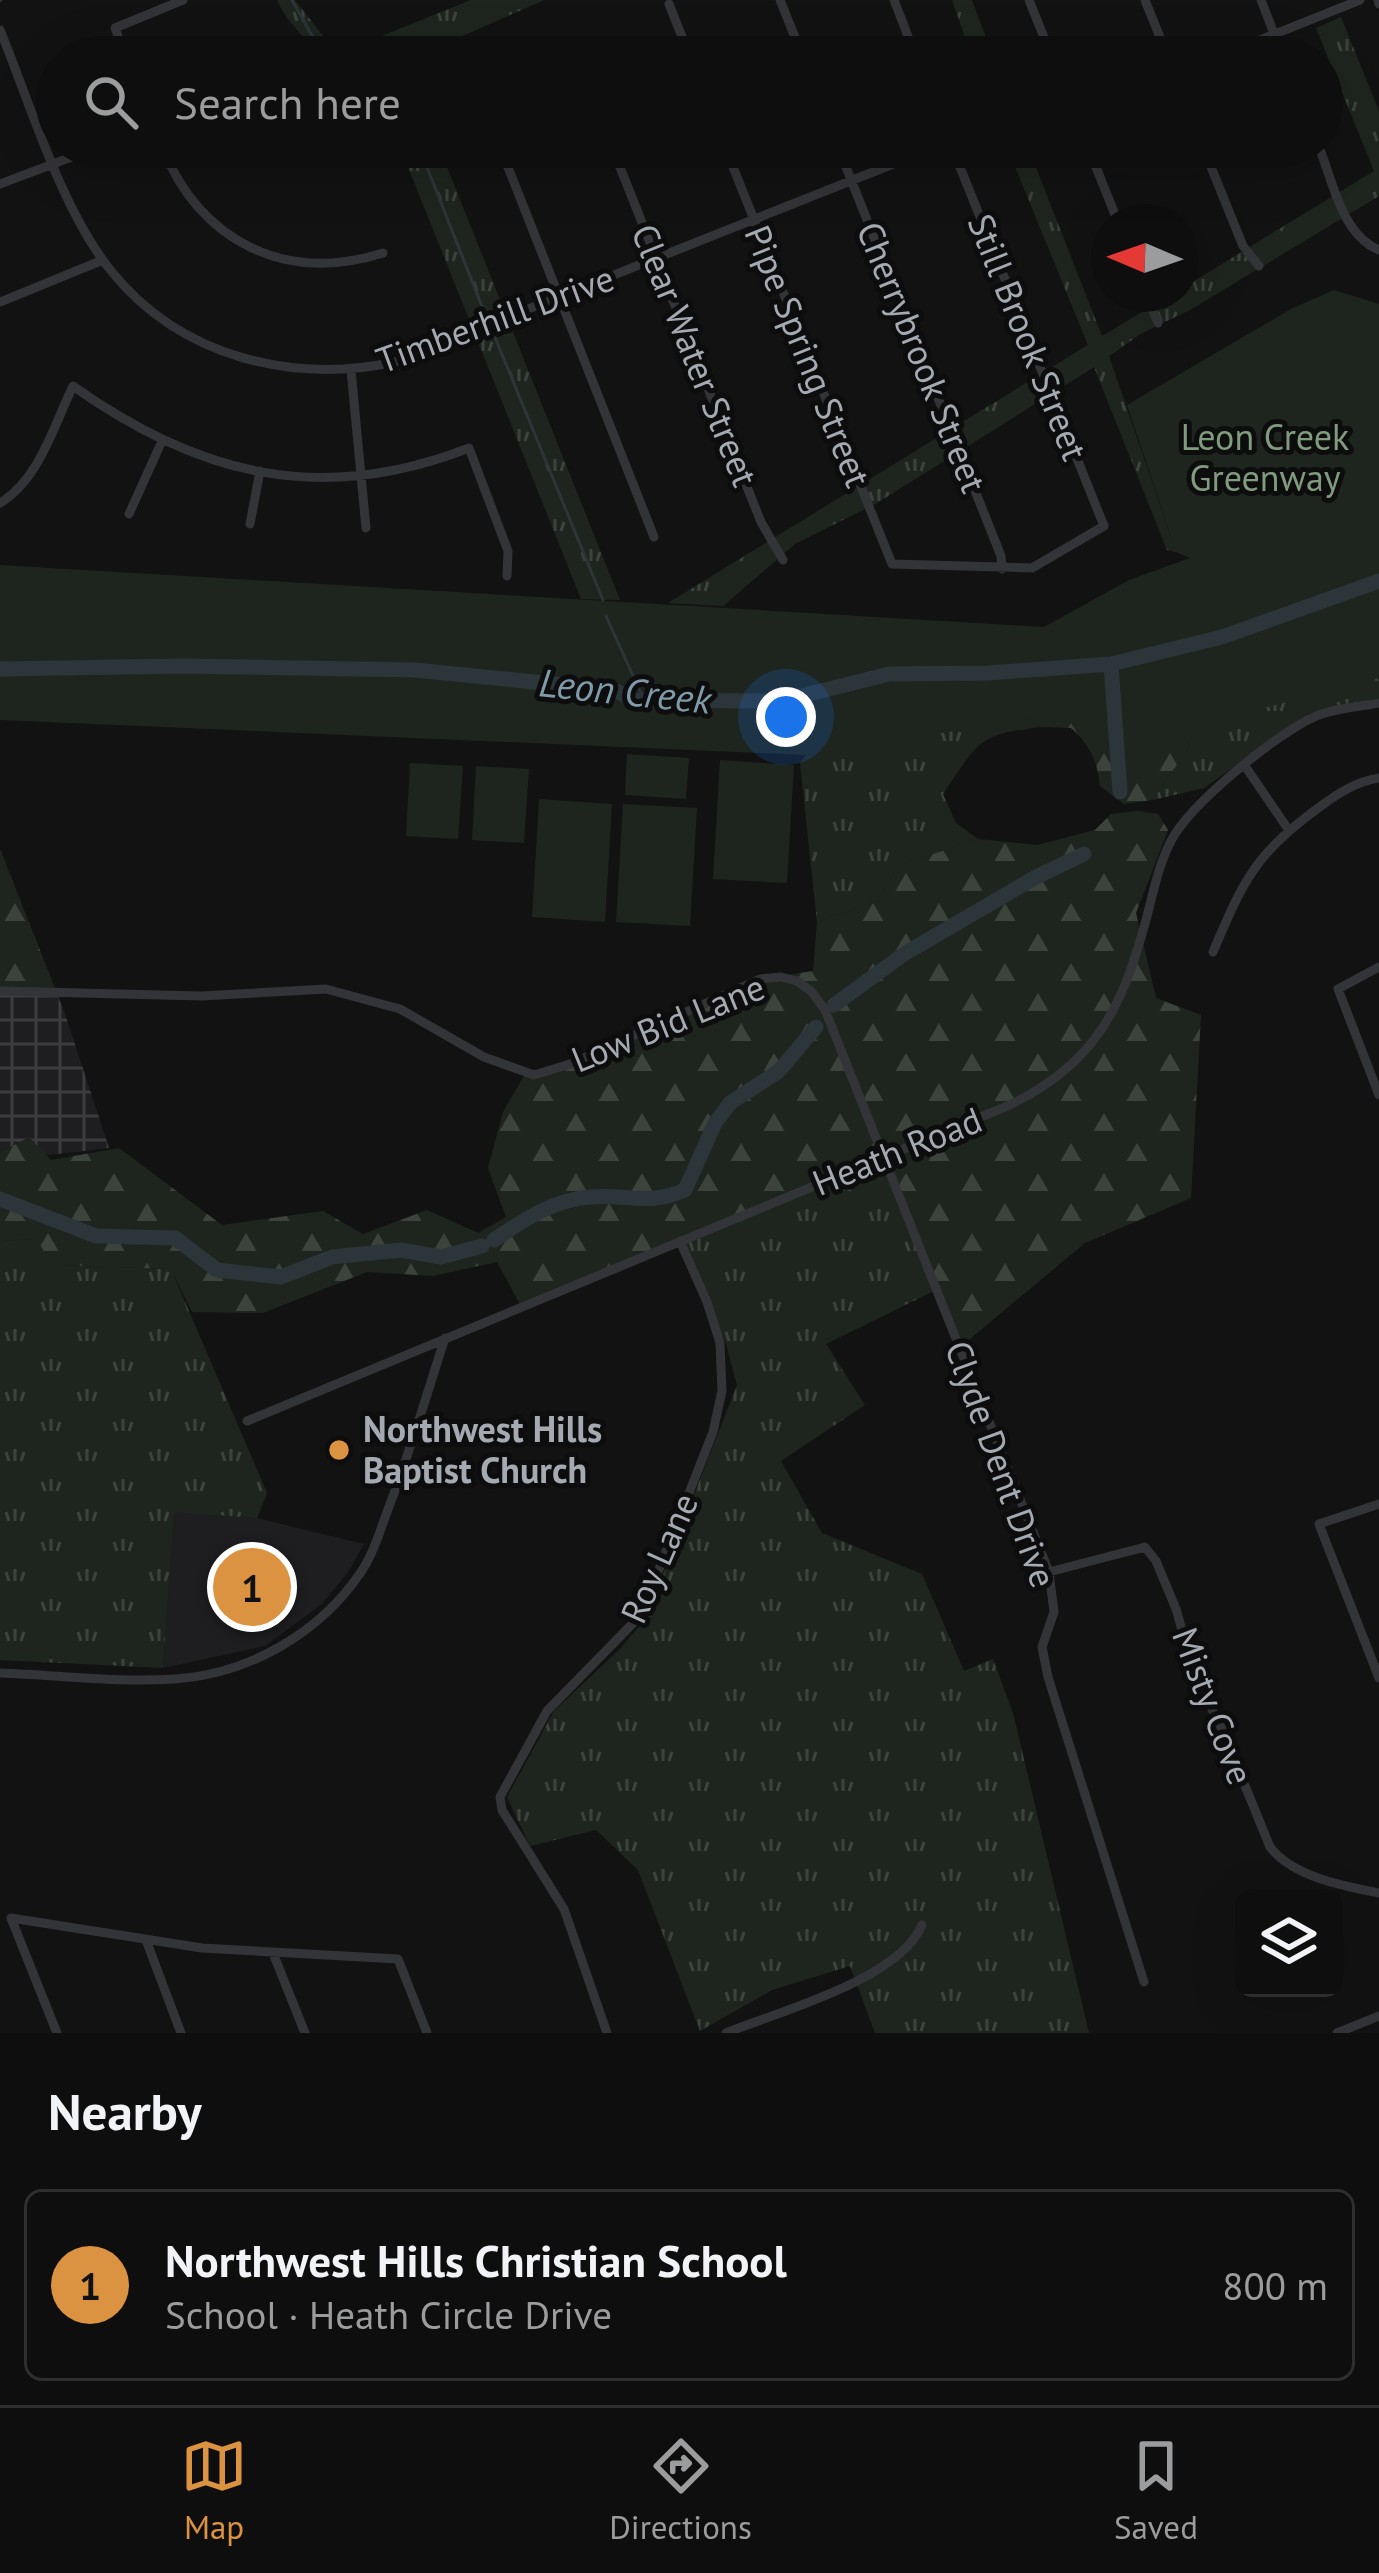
<!DOCTYPE html>
<html lang="en">
<head>
<meta charset="utf-8">
<style>
  :root { --surface:#0e0e0e; --page:#1c1c1c; --text:#f1f3f6; --muted:#9b9c9e; --line:#2e2e2e; --accent:#dc9341 }
  body { margin:0; font-family:"PT Sans",sans-serif; background:var(--page); color:var(--text) }
  .controls { position:absolute; right:36px; bottom:36px; display:grid; overflow:hidden; border-radius:18px; box-shadow:0 12px 48px #0002 }
  .controls button { width:108px; height:108px; display:grid; place-items:center; padding:0; border:0; border-bottom:3px solid var(--line); background:var(--surface); color:var(--text); font:60px sans-serif }
  .compass { position:absolute; left:1091px; top:204px; width:108px; height:108px; border-radius:50%; background:var(--surface); box-shadow:0 12px 48px #0002; rotate:272deg }
  .you { position:absolute; left:786px; top:717px; width:42px; height:42px; margin:-30px; border:9px solid #fff; border-radius:50%; background:#1a73e8; box-shadow:0 0 0 18px #1a73e833 }
  .badge { display:grid; place-items:center; width:78px; height:78px; border-radius:50%; background:var(--accent); color:#111; font-size:39px; font-weight:700 }
  .pin { position:absolute; translate:-50% -50%; border:6px solid #fff; box-shadow:0 3px 12px #0006 }
  .list { margin:0; padding:0; list-style:none }
  h2 { display:flex; justify-content:space-between; align-items:center; height:156px; margin:0; padding:0 48px; font-size:51px }
  h2 small { font-size:39px; font-weight:400; color:var(--muted) }
  .list li { display:grid; grid-template-columns:78px 1fr auto; gap:36px; align-items:center; box-sizing:border-box; height:192px; margin:0 24px 24px; padding:0 24px; border:3px solid var(--line); border-radius:18px }
  .list b { display:block; font-size:45px; white-space:nowrap }
  .list p { margin:0; font-size:39px; white-space:nowrap; color:var(--muted) }
  .list em { font-size:39px; font-style:normal; color:var(--muted) }
  .icon { flex:none; width:66px; height:66px; fill:none; stroke:currentColor; stroke-width:2; stroke-linecap:round; stroke-linejoin:round }
  .map { position:relative; flex:none; width:1379px; height:2033px; overflow:hidden }
  .search { position:absolute; background:var(--surface); box-shadow:0 12px 48px #0002; left:36px; right:36px; top:36px; height:132px; display:flex; align-items:center; gap:30px; box-sizing:border-box; padding:0 42px; border-radius:66px; color:var(--muted); font-size:45px }
  .sheet { height:372px; background:var(--surface) }
  nav { display:flex; justify-content:space-around; align-items:center; box-sizing:border-box; height:168px; border-top:3px solid var(--line); background:var(--surface); font-size:33px; color:var(--muted) }
  nav a { display:grid; justify-items:center; gap:6px }
  nav .on { color:var(--accent) }
  .map>svg:first-child { display:block }
  .built { fill:#1e1e20 }
  .industrial { fill:url(#industrial-grid) }
  .grass { fill:url(#grass-tufts) }
  .forest { fill:url(#forest-firs) }
  .park { fill:#1e251e }
  .lines { fill:none; stroke-linecap:round; stroke-linejoin:round }
  .stream { stroke:#2c353a; stroke-width:3 }
  .river { stroke:#2c353a; stroke-width:15 }
  .minor { stroke:#333437; stroke-width:9 }
  .poi-dot { fill:#dc9341; stroke:#0d0d0e; stroke-width:4.5 }
  .labels { text-anchor:middle; stroke-width:10; stroke-linejoin:round; paint-order:stroke }
  .street-label { font-size:36px; fill:#a5aab2; stroke:#0d0d0e }
  .park-label { font-size:36px; fill:#809b7e; stroke:#0d0d0e }
  .poi-label { font-size:36px; font-weight:bold; fill:#a5aab2; stroke:#0d0d0e; text-anchor:start }
  .water-label { font-size:39px; font-style:italic; fill:#7f9ba9; stroke:#0d0d0e }
</style>
</head>
<body>
<div class="map">
<svg width="1379" height="2033" viewBox="0 0 1379 2033">
  <defs>
    <pattern id="industrial-grid" width="8" height="8" patternUnits="userSpaceOnUse" patternTransform="scale(3)"><rect width="8" height="8" fill="#1e1e20"/><path d="M0 4h8M4 0v8" fill="none" stroke="#3c3c3e"/></pattern>
    <pattern id="grass-tufts" width="24" height="20" patternUnits="userSpaceOnUse" patternTransform="scale(3)"><rect width="24" height="20" fill="#1e251e"/><path d="M3 7l-1-3M5 7V3M7 7l1-3M15 17l-1-3M17 17v-4M19 17l1-3" fill="none" stroke="#3c423c"/></pattern>
    <pattern id="forest-firs" width="22" height="20" patternUnits="userSpaceOnUse" patternTransform="scale(3)"><rect width="22" height="20" fill="#1e251e"/><path d="M5 1l3.5 6h-7zM16 11l3.5 6h-7z" fill="#3c423c"/></pattern>
  </defs>
  <rect width="100%" height="100%" fill="#121213"/>
  <path class="built" d="M174 1511 257 1518 364 1544 349 1571 322 1604 265 1646 163 1668Z"/>
  <path class="industrial" d="M0 849 65 1014 109 1148 0 1161Z"/>
  <path class="grass" d="M277 0H295L337 54 471 0H544L415 57H316C305 35 286 22 277 0Z
    M952 0H972L993 57H972Z
    M1341 17 1379 111V196L1190 310 1142 333 1109 356 1176 552 1167 550 1094 367 877 503 795 544 723 606 668 603 1088 345 1007 147H1028L1102 336 1172 294H1181V289L1374 171 1316 28Z
    M400 147H439L620 600 581 599Z
    M1379 631V698L1310 713 1204 788 1153 800 1191 744 1180 733Z
    M1018 715 1041 727C977 734 978 743 943 794L956 823 978 839 897 866 878 901 817 922 800 763 806 755Z
    M884 1156 936 1290 826 1344 865 1405 781 1461 822 1533 922 1574 964 1671 993 1659 1013 1713 1089 2033H875L850 1966 772 1990 700 2031 638 1870 596 1830 530 1846 507 1797 554 1711 620 1649 646 1618 737 1385 726 1344 680 1241Z
    M34 1239 58 1265 171 1269 267 1493 257 1518 174 1512 163 1668 0 1660V1241Z"/>
  <path class="forest" d="M1021 697 1180 733 1191 744 1153 800 1124 804 1100 786C1097 760 1090 745 1071 728L1041 727 1018 715Z
    M1137 811 1158 814 1168 830 1136 913 1156 998 1201 1015 1191 1198 1085 1243 959 1348 884 1156 521 1306 497 1262 433 1276 367 1272 263 1313 192 1312 171 1269 57 1265 34 1239 0 1241V1153L29 1137 51 1160 119 1148 222 1225 323 1211 363 1234 427 1210 478 1233 506 1217 488 1168 503 1112 525 1074 534 1075 760 979 813 971 817 922 878 901 897 866 978 839 1038 845 1095 830 1111 814Z
    M0 849 55 989 0 986Z"/>
  <path class="park" d="M1334 290 1379 304V678L1232 716 1133 756 1059 714 806 755 0 720V565L1044 627 1129 580 1190 558 1176 552 1127 405 1291 309Z
    M627 754 689 758 686 799 625 795Z
    M720 760 794 765 787 883 713 879Z
    M410 763 463 766 458 839 406 836Z
    M476 766 529 769 524 843 472 840Z
    M539 799 612 804 605 922 532 917Z
    M623 804 697 808 690 926 616 922Z"/>
  <g class="lines">
    <path class="stream" d="M292 0 324 57
      M0 1 1 0
      M419 147 487 319
      M494 335 603 600
      M606 616 644 700"/>
    <path class="river" d="M1111 664 1120 792
      M0 669 184 666 415 670 614 690 635 700 781 701 889 674 988 673 1111 664 1222 637 1379 581
      M834 1005 904 954 1036 877 1084 854
      M0 1199 96 1236 175 1238 217 1270 281 1277 332 1257 401 1250 441 1257 482 1246
      M494 1240C524 1220 552 1200 590 1197 626 1194 650 1206 685 1190L715 1123 730 1103 779 1071 816 1027"/>
    <path class="minor" d="M780 0 803 57
      M894 0 916 57
      M1029 0 1052 57
      M1145 0 1168 57
      M1261 0 1283 57
      M1378 0 1379 4
      M669 4 690 57
      M0 30C31 105 61 210 112 272 181 357 292 384 395 362L936 147
      M570 44 576 57
      M126 57 115 28 183 0
      M1188 57 1255 42 1360 0
      M162 147C201 242 285 284 383 253
      M500 147 654 537
      M612 147 761 522 783 560
      M725 147 892 564 1032 568 1104 526 952 147
      M838 147 1001 556 1002 569
      M1088 147 1118 222
      M1203 147 1243 246 1259 266
      M1319 147C1333 182 1342 235 1379 250
      M324 153 332 147
      M0 184 98 147
      M1146 294 1158 323
      M0 302 103 260
      M351 370 366 528
      M0 503C39 480 54 425 73 386 198 475 321 506 469 448L508 551 507 576
      M129 514 162 441
      M250 524 260 471
      M1245 766 1288 829
      M1213 952C1243 881 1256 852 1321 806 1340 792 1356 782 1379 778
      M1379 967 1338 989 1379 1095
      M0 991 201 996 326 989 400 1009 484 1057 534 1075 570 1064 760 979 781 977 797 981 811 991 825 1010 1049 1572 1054 1612 1042 1647 1048 1677 1144 1982
      M247 1421 1010 1105C1096 1063 1122 1008 1146 920 1153 894 1158 866 1171 841 1190 804 1277 733 1316 716 1335 708 1359 707 1379 703
      M1379 1504 1319 1524 1379 1678
      M1049 1572 1145 1547 1156 1561 1176 1609 1195 1676 1221 1727 1270 1847C1293 1877 1344 1886 1379 1893
      M0 1673C58 1675 118 1683 175 1679 249 1674 320 1633 361 1572 375 1551 381 1527 390 1504 411 1449 427 1393 445 1338
      M11 1918 202 1948 398 1959 427 2033
      M11 1918 57 2033
      M146 1940 181 2033
      M273 1953 305 2033
      M607 2033 564 1909 502 1810 500 1797 547 1711 641 1615 713 1432 722 1391 720 1343 707 1302 680 1241
      M726 2033C780 2011 900 1979 922 1925
      M1337 2033 1379 2016"/>
  </g>
  <circle class="poi-dot" cx="339" cy="1450" r="12"/>
  <g class="labels">
    <g class="street-label">
      <text transform="translate(495 319) rotate(-20)" y="13">Timberhill Drive</text>
      <text transform="translate(1028 337) rotate(68)" y="13">Still Brook Street</text>
      <text transform="translate(695 355) rotate(68)" y="13">Clear Water Street</text>
      <text transform="translate(808 356) rotate(68)" y="13">Pipe Spring Street</text>
      <text transform="translate(922 357) rotate(68)" y="13">Cherrybrook Street</text>
      <text transform="translate(668 1023) rotate(-22)" y="13">Low Bid Lane</text>
      <text transform="translate(897 1151) rotate(-22)" y="13">Heath Road</text>
      <text transform="translate(1001 1464) rotate(70)" y="13">Clyde Dent Drive</text>
      <text transform="translate(659 1558) rotate(-66)" y="13">Roy Lane</text>
      <text transform="translate(1213 1706) rotate(69)" y="13">Misty Cove</text>
    </g>
    <g class="park-label">
      <text x="1265" y="450">Leon Creek<tspan x="1265" dy="41">Greenway</tspan></text>
    </g>
    <g class="poi-label">
      <text x="363" y="1442">Northwest Hills<tspan x="363" dy="41">Baptist Church</tspan></text>
    </g>
    <g class="water-label">
      <text transform="translate(625 691) rotate(6)" y="14">Leon Creek</text>
    </g>
  </g>
</svg>
<div class="controls">
<button><svg class="icon" aria-label="layers" viewBox="0 0 24 24"><path d="M12 4l9 5-9 5-9-5zM3 14l9 5 9-5"/></svg></button>
</div>
<svg class="compass" viewBox="-18 -18 36 36"><path d="M0-13l5 13h-10z" fill="#e53935"/><path d="M0 13l5-13h-10z" fill="#9b9c9e"/></svg>
<div class="you"></div>
<div class="pin badge" style="left:252px;top:1587px">1</div>
<div class="search"><svg class="icon" aria-label="search" viewBox="0 0 24 24"><circle cx="10" cy="10" r="6"/><path d="M15 15l6 6"/></svg>Search here</div>
</div>
<section class="sheet">
<h2>Nearby<small></small></h2>
<ul class="list">
<li><span class="badge">1</span><div><b>Northwest Hills Christian School</b><p>School · Heath Circle Drive</p></div><em>800 m</em></li>
</ul>
</section>
<nav>
<a class="on"><svg class="icon" aria-label="map" viewBox="0 0 24 24"><path d="M3 6l6-2 6 2 6-2v14l-6 2-6-2-6 2zM9 4v14M15 6v14"/></svg>Map</a>
<a><svg class="icon" aria-label="directions" viewBox="0 0 24 24"><path d="M12 3l9 9-9 9-9-9zM9 14v-3h6M13 9l2 2-2 2"/></svg>Directions</a>
<a><svg class="icon" aria-label="saved" viewBox="0 0 24 24"><path d="M7 4h10v16l-5-4-5 4z"/></svg>Saved</a>
</nav>
</body>
</html>
